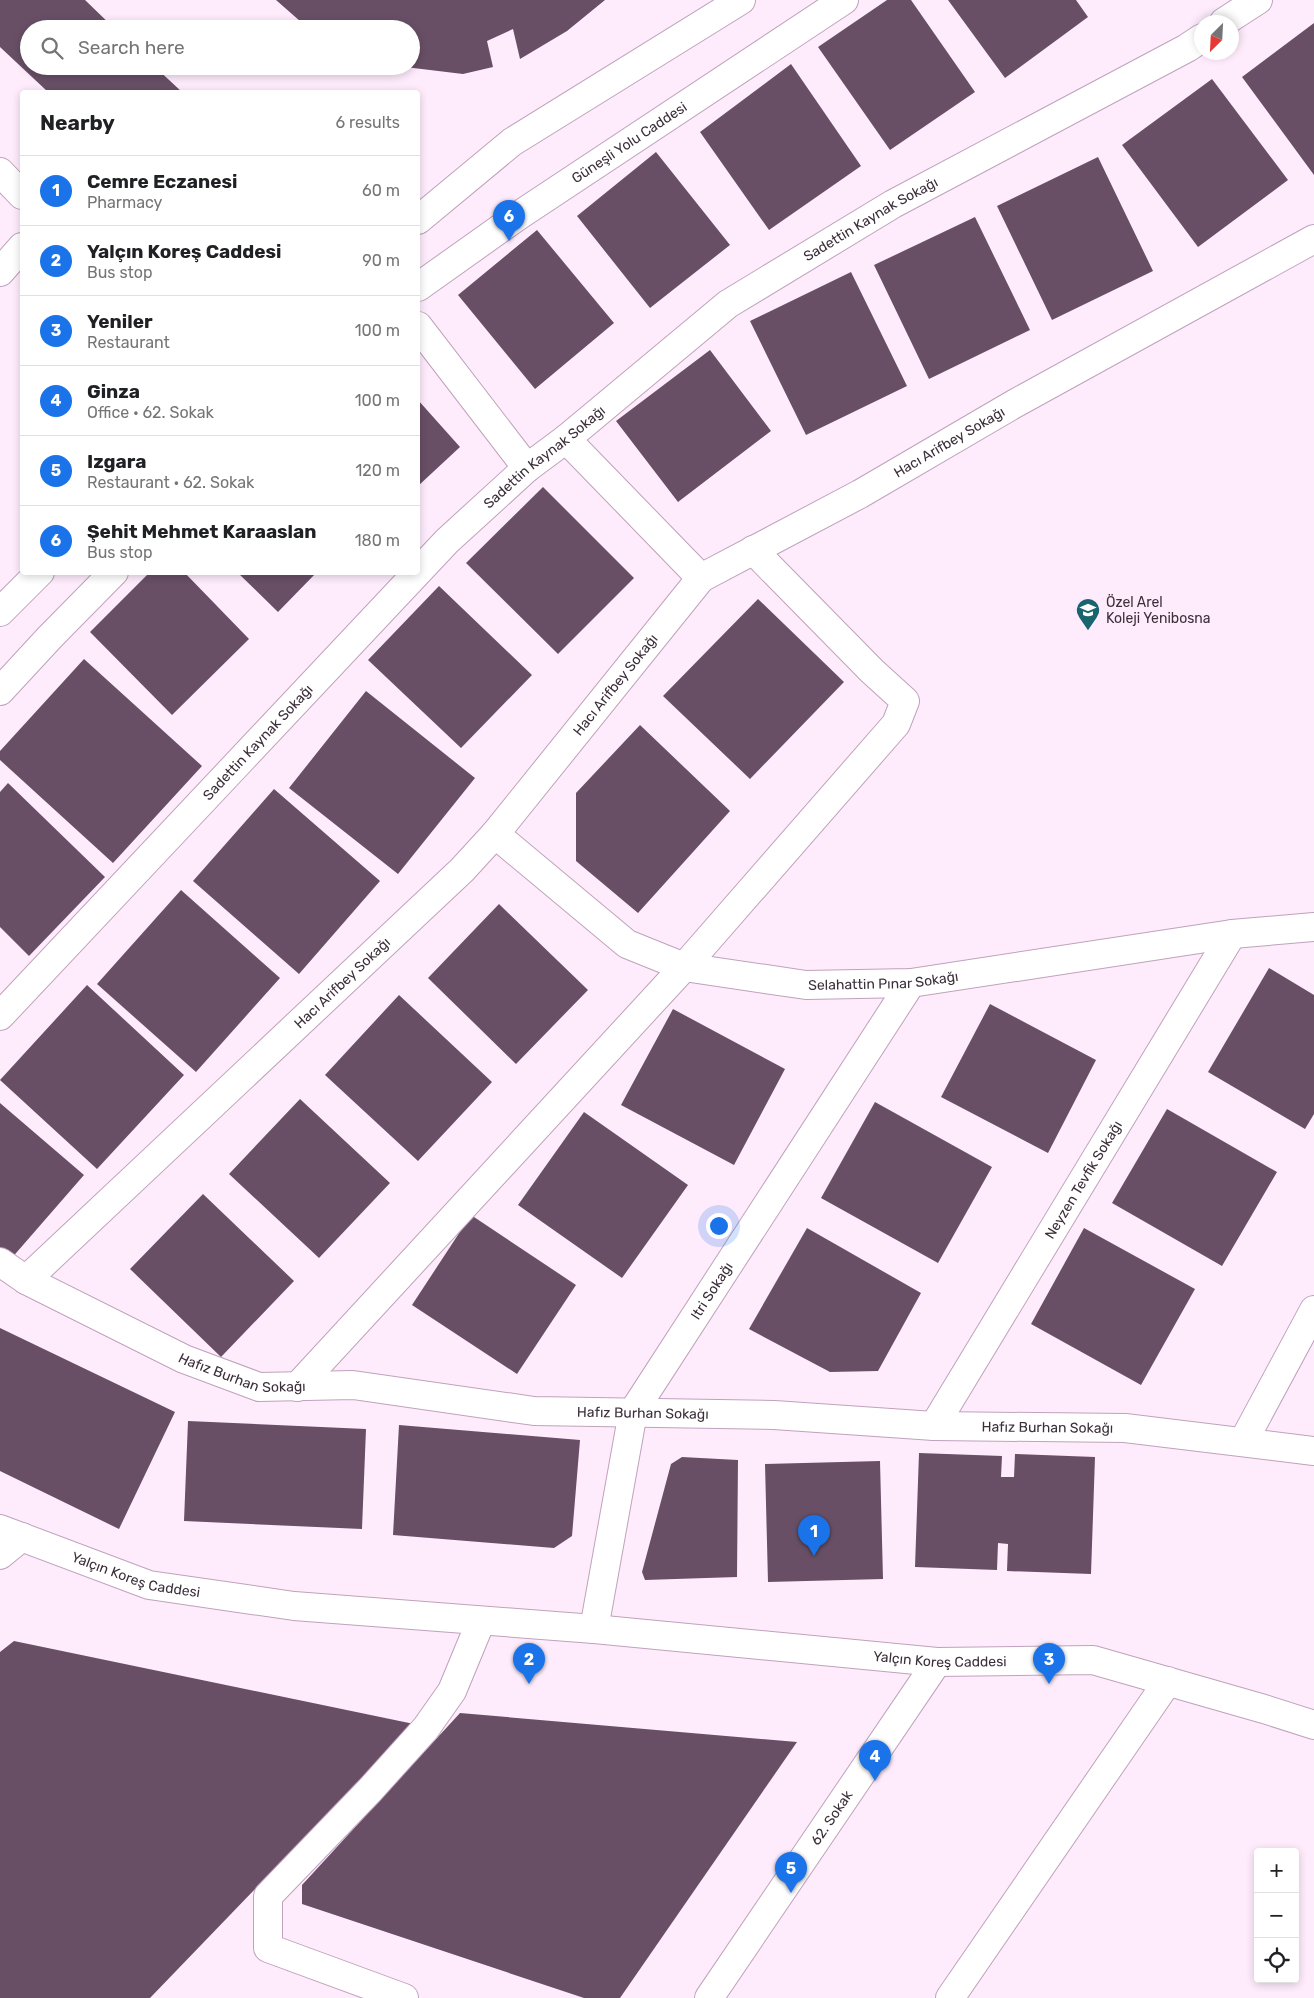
<!DOCTYPE html>
<html lang="en">
<head>
<meta charset="utf-8">
<style>
  :root { --surface:#fff; --page:#f6f6f6; --text:#202124; --muted:#757577; --line:#e0e0e0; --accent:#1a73e8 }
  body { margin:0; font-family:Rubik,sans-serif; background:var(--page); color:var(--text) }
  .controls { position:absolute; right:15px; bottom:15px; display:grid; overflow:hidden; border-radius:5px; box-shadow:0 2px 8px #0003 }
  .controls button { width:45px; height:45px; display:grid; place-items:center; padding:0; border:0; border-bottom:1px solid var(--line); background:var(--surface); color:var(--text); font:25px sans-serif }
  .compass { position:absolute; left:1194px; top:15px; width:45px; height:45px; border-radius:50%; background:var(--surface); box-shadow:0 2px 8px #0003; rotate:204deg }
  .you { position:absolute; left:718px; top:1225px; width:18px; height:18px; margin:-12px; border:4px solid #fff; border-radius:50%; background:#1a73e8; box-shadow:0 0 0 8px #1a73e833 }
  .badge { display:grid; place-items:center; width:32px; height:32px; border-radius:50%; background:var(--accent); color:#fff; font-size:16px; font-weight:700 }
  .pin { position:absolute; translate:-50% -41px; filter:drop-shadow(0 1px 2px #0008) }
  .pin::after { content:''; position:absolute; top:26px; width:18px; height:15px; background:inherit; clip-path:polygon(0 0,100% 0,50% 100%) }
  .list { margin:0; padding:0; list-style:none }
  h2 { display:flex; justify-content:space-between; align-items:center; height:65px; margin:0; padding:0 20px; font-size:21px }
  h2 small { font-size:16px; font-weight:400; color:var(--muted) }
  .list li { display:grid; grid-template-columns:32px 1fr auto; gap:15px; align-items:center; box-sizing:border-box; height:70px; padding:0 20px; border-top:1px solid var(--line) }
  .list b { display:block; font-size:19px; white-space:nowrap }
  .list p { margin:0; font-size:16px; white-space:nowrap; color:var(--muted) }
  .list em { font-size:16px; font-style:normal; color:var(--muted) }
  .icon { flex:none; width:28px; height:28px; fill:none; stroke:currentColor; stroke-width:2; stroke-linecap:round; stroke-linejoin:round }
  .map { position:relative; flex:none; width:1314px; height:1998px; overflow:hidden }
  .search { position:absolute; background:var(--surface); box-shadow:0 2px 8px #0003; left:20px; top:20px; width:400px; height:55px; display:flex; align-items:center; gap:12px; box-sizing:border-box; padding:0 18px; border-radius:28px; color:var(--muted); font-size:19px }
  .panel { position:absolute; background:var(--surface); box-shadow:0 2px 8px #0003; left:20px; top:90px; width:400px; height:485px; border-radius:5px }
  .map>svg:first-child { display:block }
  .building { fill:#684f66 }
  .lines { fill:none; stroke-linecap:round; stroke-linejoin:round }
  .minor-casing { stroke:#bfa2bc; stroke-width:30 }
  .major-casing { stroke:#bfa2bc; stroke-width:30 }
  .minor { stroke:#fff; stroke-width:28 }
  .major { stroke:#fff; stroke-width:28 }
  .labels { text-anchor:middle; stroke-width:5; stroke-linejoin:round; paint-order:stroke }
  .street-label { font-size:14px; fill:#3b2f3a; stroke:#feecfc }
  .poi-label { font-size:14px; fill:#3b2f3a; stroke:#feecfc; text-anchor:start }
</style>
</head>
<body>
<div class="map">
<svg width="1314" height="1998" viewBox="0 0 1314 1998">
  <rect width="100%" height="100%" fill="#feecfc"/>
  <path class="building" d="M0 0H85L115 29H29V66H154L182 92H48L0 47Z
    M276 0H605L567 31 520 59 513 29 487 41 493 67 463 74 405 67 411 66V29H370L358 25 357 29H309Z
    M887 0H911L975 92 890 150 818 47Z
    M948 0H1076L1088 17 1005 78Z
    M1314 23V175L1242 77Z
    M791 64 861 166 769 230 700 132Z
    M1212 79 1288 180 1198 247 1122 145Z
    M656 152 730 245 650 308 577 216Z
    M1098 157 1153 271 1052 320 997 206Z
    M975 217 1030 330 929 379 874 265Z
    M537 230 614 323 535 389 458 295Z
    M851 272 907 386 806 435 750 321Z
    M710 350 771 431 678 502 616 421Z
    M418 400 460 447 418 486Z
    M543 487 634 578 558 654 466 563Z
    M150 572H184L249 639 172 715 90 632Z
    M237 572H317L278 612Z
    M439 586 532 675 461 748 368 660Z
    M758 599 844 682 750 779 663 696Z
    M84 659 202 766 113 863 0 760V751Z
    M366 691 475 778 398 874 289 788Z
    M640 725 730 811 638 913 576 861V793Z
    M8 783 105 877 29 956 0 927V792Z
    M274 789 380 881 299 974 193 881Z
    M181 890 280 978 196 1072 97 984Z
    M499 904 588 990 516 1064 428 978Z
    M1269 968 1314 995V1114L1305 1129 1208 1072Z
    M87 985 184 1075 97 1169 0 1080Z
    M399 995 492 1082 418 1161 325 1075Z
    M990 1004 1096 1060 1048 1153 941 1097Z
    M673 1009 785 1069 734 1165 621 1105Z
    M300 1099 390 1183 319 1258 229 1174Z
    M875 1102 992 1167 938 1263 821 1198Z
    M0 1103 84 1175 10 1260 0 1252Z
    M1167 1109 1277 1172 1222 1266 1112 1203Z
    M584 1112 688 1185 622 1278 518 1205Z
    M203 1194 294 1281 221 1357 130 1269Z
    M471 1215 576 1285 517 1374 412 1305Z
    M807 1228 921 1293 878 1371 830 1372 749 1329Z
    M1084 1228 1195 1289 1141 1385 1031 1324Z
    M0 1328 175 1412 119 1529 0 1471Z
    M188 1421 366 1429 362 1529 184 1521Z
    M399 1425 580 1440 572 1536 554 1548 393 1535Z
    M919 1453 1002 1456 1001 1477H1014L1015 1454 1095 1457 1091 1574 1007 1571 1008 1544 998 1543 997 1570 915 1567Z
    M682 1457 738 1460 737 1577 645 1580 642 1572 671 1464Z
    M880 1461 883 1579 768 1582 765 1464Z
    M14 1641 414 1724 150 1998H0V1652Z
    M460 1713 797 1742 620 1998H584L302 1904V1885Z"/>
  <g class="lines">
    <g class="minor-casing">
      <g id="minor">
        <path d="M1224 22 1258 0"/>
        <path d="M0 172 22 195"/>
        <path d="M0 272 22 247"/>
        <path d="M418 326 527 468"/>
        <path d="M566 439 701 578"/>
        <path id="s1" d="M495 834 627 944 684 967 806 985 911 983 1232 934 1314 927"/>
        <path id="s2" d="M0 1016 447 541 527 468 566 439 728 304 893 204 1187 48 1202 38"/>
        <path id="s3" d="M0 1262 26 1280 184 1359 259 1387 353 1385 534 1411 774 1415 934 1426 1125 1428 1314 1451"/>
        <path id="s4" d="M26 1280 462 870 495 834 701 578 860 494 1014 404 1314 239"/>
        <path d="M297 1387 684 967 896 724 905 701 872 671 753 550"/>
        <path id="s5" d="M934 1426 1232 934"/>
        <path d="M1243 1442 1314 1310"/>
        <path id="s6" d="M0 1529 149 1585 294 1606 594 1629 937 1662 1093 1660 1264 1709 1314 1725"/>
        <path d="M0 1555 22 1537"/>
        <path id="s7" d="M594 1629 633 1412 911 983"/>
        <path d="M404 1998 268 1948V1896L370 1790 426 1728 452 1691 481 1621"/>
        <path id="s8" d="M709 1998 937 1662"/>
        <path d="M950 1998 1168 1681"/>
      </g>
    </g>
    <g class="major-casing">
      <g id="major">
        <path d="M418 220 512 142 741 0"/>
        <path id="s9" d="M418 287 518 216 844 0"/>
        <path d="M0 612 40 572"/>
        <path d="M0 691 50 637 114 572"/>
      </g>
    </g>
    <use href="#minor" class="minor"/>
    <use href="#major" class="major"/>
  </g>
  <defs>
    <g id="school-pin" transform="scale(1.25)"><path d="M0 17L-7.5 6A9.5 9.5 0 1 1 7.5 6Z" fill="#19646f" stroke="#feecfc"/><path d="M0-5L7-2L0 1L-7-2ZM-4 1L0 2.5L4 1V4Q0 6-4 4Z" fill="#fff"/></g>
  </defs>
  <g fill-rule="evenodd">
    <use href="#school-pin" x="1088" y="610"/>
  </g>
  <g class="labels">
    <g class="street-label">
      <text dy="5" stroke="none"><textPath href="#s9" startOffset="256">Güneşli Yolu Caddesi</textPath></text>
      <text dy="5" stroke="none"><textPath href="#s2" startOffset="1186">Sadettin Kaynak Sokağı</textPath></text>
      <text dy="5" stroke="none"><textPath href="#s4" startOffset="1259">Hacı Arifbey Sokağı</textPath></text>
      <text dy="5" stroke="none"><textPath href="#s2" startOffset="781">Sadettin Kaynak Sokağı</textPath></text>
      <text dy="5" stroke="none"><textPath href="#s4" startOffset="839">Hacı Arifbey Sokağı</textPath></text>
      <text dy="5" stroke="none"><textPath href="#s2" startOffset="376">Sadettin Kaynak Sokağı</textPath></text>
      <text dy="5" stroke="none"><textPath href="#s1" startOffset="434">Selahattin Pınar Sokağı</textPath></text>
      <text dy="5" stroke="none"><textPath href="#s4" startOffset="434">Hacı Arifbey Sokağı</textPath></text>
      <text dy="5" stroke="none"><textPath href="#s5" startOffset="288">Neyzen Tevfik Sokağı</textPath></text>
      <text dy="5" stroke="none"><textPath href="#s7" startOffset="365">Itri Sokağı</textPath></text>
      <text dy="5" stroke="none"><textPath href="#s3" startOffset="269">Hafız Burhan Sokağı</textPath></text>
      <text dy="5" stroke="none"><textPath href="#s3" startOffset="674">Hafız Burhan Sokağı</textPath></text>
      <text dy="5" stroke="none"><textPath href="#s3" startOffset="1079">Hafız Burhan Sokağı</textPath></text>
      <text dy="5" stroke="none"><textPath href="#s6" startOffset="144">Yalçın Koreş Caddesi</textPath></text>
      <text dy="5" stroke="none"><textPath href="#s6" startOffset="954">Yalçın Koreş Caddesi</textPath></text>
      <text dy="5" stroke="none"><textPath href="#s8" startOffset="218">62. Sokak</textPath></text>
    </g>
    <g class="poi-label">
      <text x="1106" y="607">Özel Arel<tspan x="1106" dy="16">Koleji Yenibosna</tspan></text>
    </g>
  </g>
</svg>
<div class="controls">
<button>+</button>
<button>−</button>
<button><svg class="icon" aria-label="locate" viewBox="0 0 24 24"><circle cx="12" cy="12" r="6"/><path d="M12 2v4M12 18v4M2 12h4M18 12h4"/></svg></button>
</div>
<svg class="compass" viewBox="-18 -18 36 36"><path d="M0-13l5 13h-10z" fill="#e53935"/><path d="M0 13l5-13h-10z" fill="#757577"/></svg>
<div class="you"></div>
<div class="pin badge" style="left:814px;top:1556px">1</div>
<div class="pin badge" style="left:529px;top:1684px">2</div>
<div class="pin badge" style="left:1049px;top:1684px">3</div>
<div class="pin badge" style="left:875px;top:1781px">4</div>
<div class="pin badge" style="left:791px;top:1893px">5</div>
<div class="pin badge" style="left:509px;top:241px">6</div>
<div class="search"><svg class="icon" aria-label="search" viewBox="0 0 24 24"><circle cx="10" cy="10" r="6"/><path d="M15 15l6 6"/></svg>Search here</div>
<section class="panel">
<h2>Nearby<small>6 results</small></h2>
<ul class="list">
<li><span class="badge">1</span><div><b>Cemre Eczanesi</b><p>Pharmacy</p></div><em>60 m</em></li>
<li><span class="badge">2</span><div><b>Yalçın Koreş Caddesi</b><p>Bus stop</p></div><em>90 m</em></li>
<li><span class="badge">3</span><div><b>Yeniler</b><p>Restaurant</p></div><em>100 m</em></li>
<li><span class="badge">4</span><div><b>Ginza</b><p>Office · 62. Sokak</p></div><em>100 m</em></li>
<li><span class="badge">5</span><div><b>Izgara</b><p>Restaurant · 62. Sokak</p></div><em>120 m</em></li>
<li><span class="badge">6</span><div><b>Şehit Mehmet Karaaslan</b><p>Bus stop</p></div><em>180 m</em></li>
</ul>
</section>
</div>
</body>
</html>
